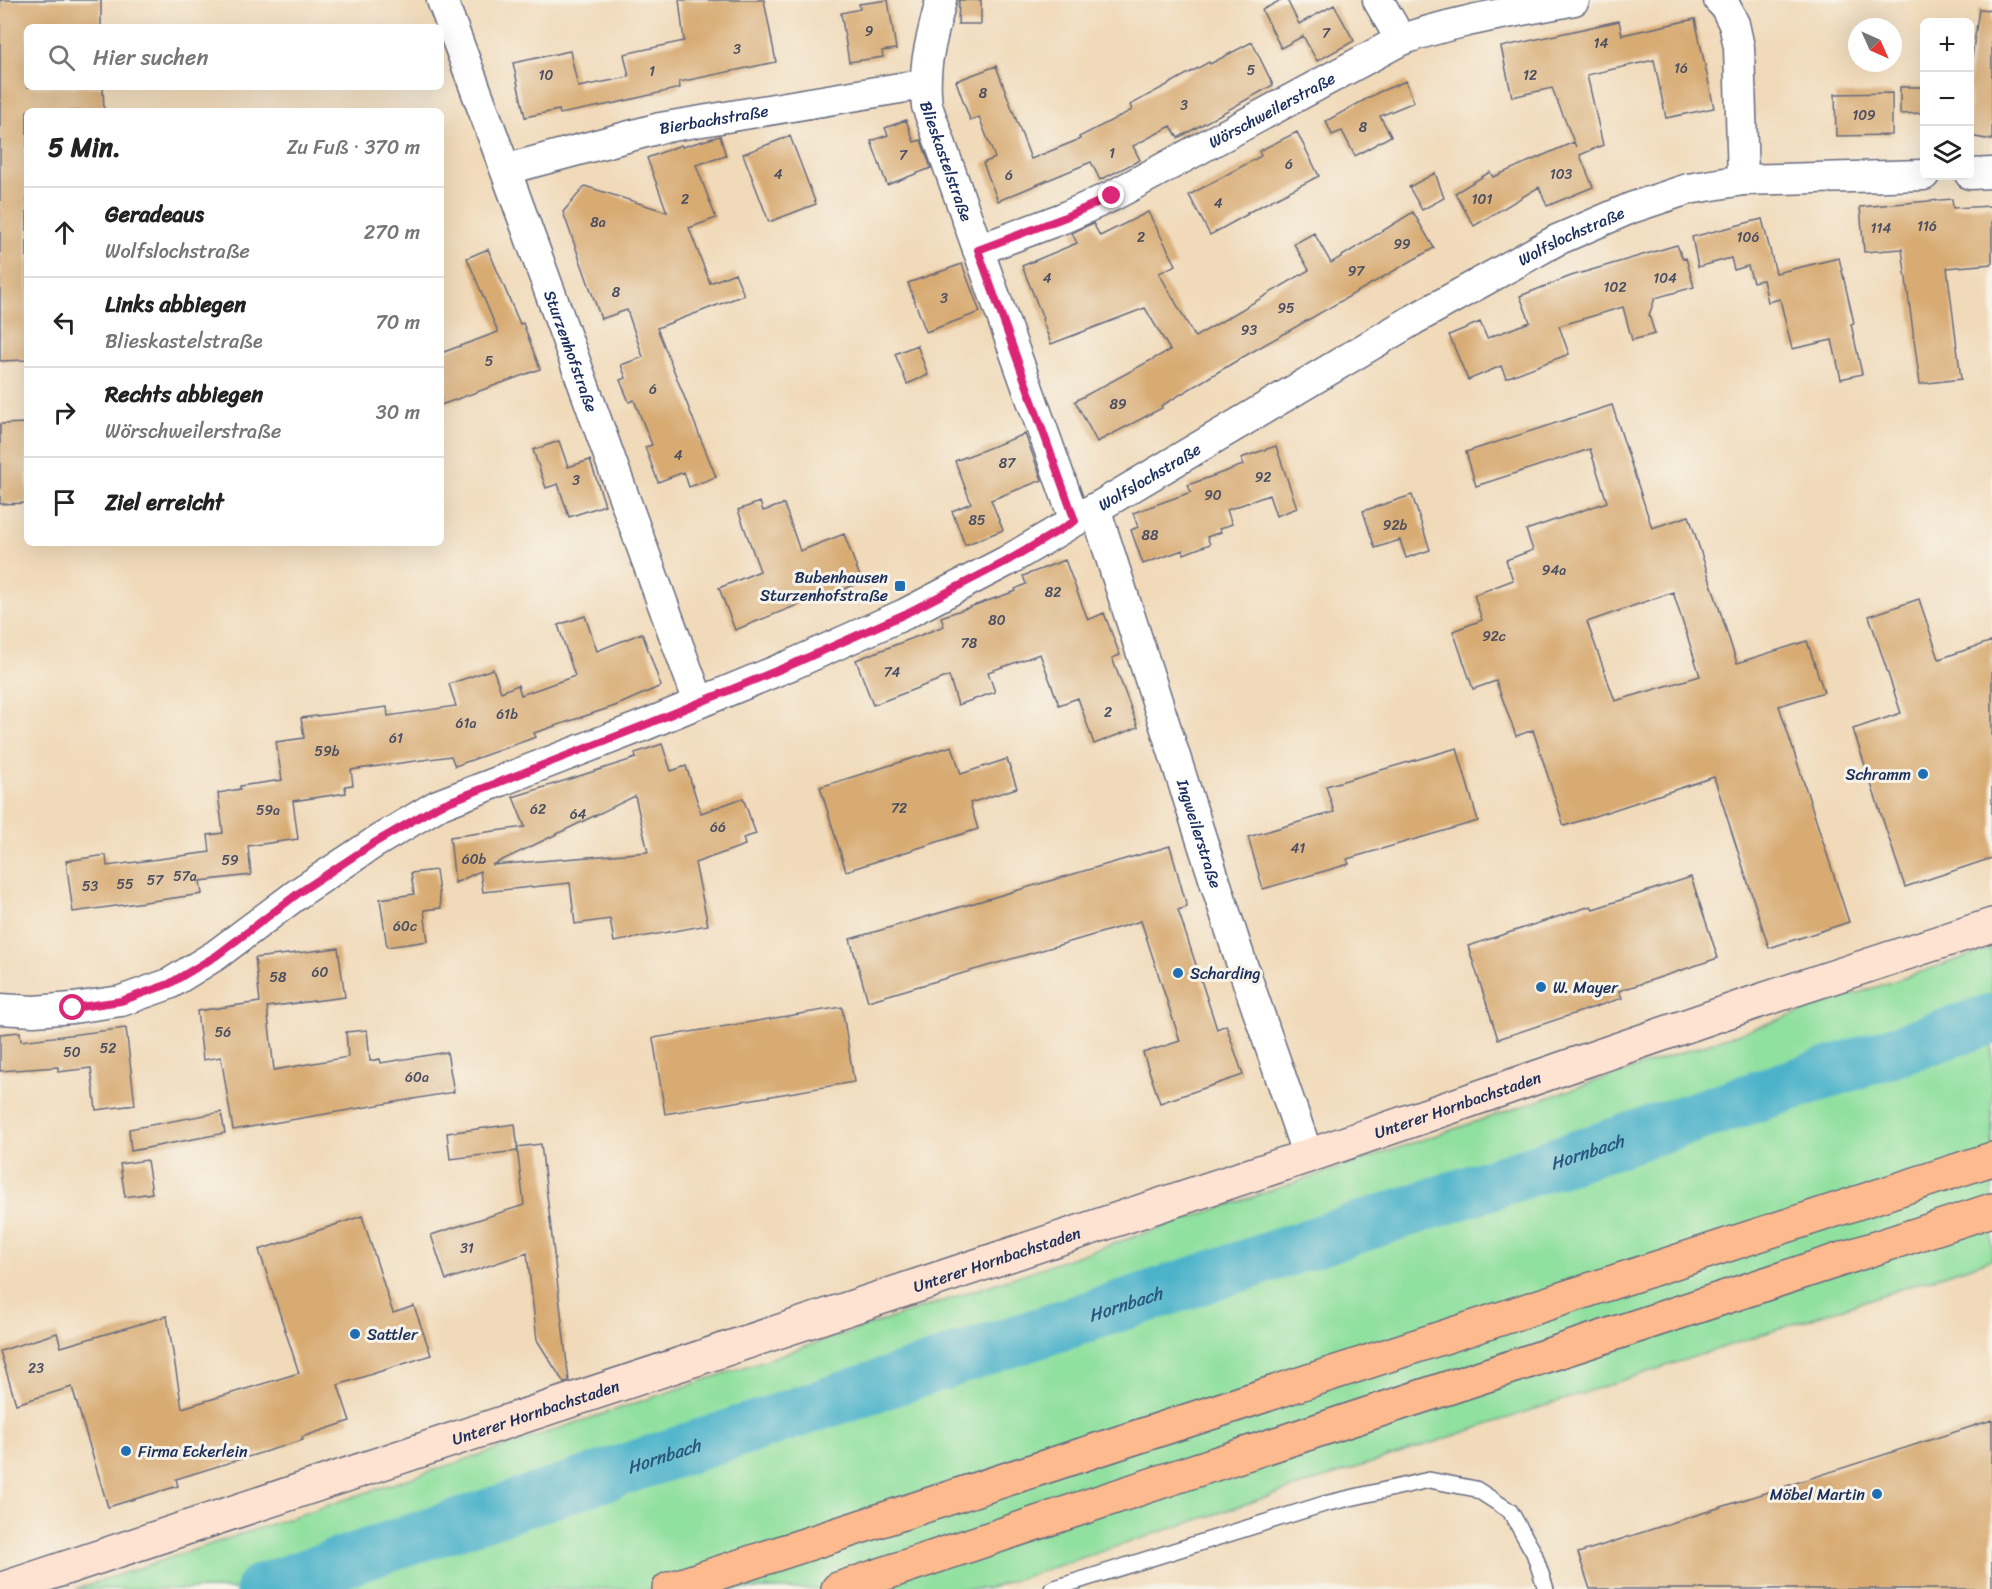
<!DOCTYPE html>
<html lang="de">
<head>
<meta charset="utf-8">
<style>
  :root { --surface:#fff; --page:#f2f2f2; --text:#222; --muted:#767676; --line:#e0e0e0 }
  body { margin:0; font-family:Sriracha,sans-serif; background:var(--page); color:var(--text) }
  .controls { position:absolute; right:18px; top:18px; display:grid; overflow:hidden; border-radius:9px; box-shadow:0 6px 24px #0002 }
  .controls button { width:54px; height:54px; display:grid; place-items:center; padding:0; border:0; border-bottom:2px solid var(--line); background:var(--surface); color:var(--text); font:30px sans-serif }
  .compass { position:absolute; left:1848px; top:18px; width:54px; height:54px; border-radius:50%; background:var(--surface); box-shadow:0 6px 24px #0002; rotate:135deg }
  .stop { position:absolute; width:18px; height:18px; margin:-14px; border:4px solid #db2777; border-radius:50%; background:#fff }
  .stop.end { background:#db2777; border-color:#fff; box-shadow:0 2px 6px #0008 }
  .list { margin:0; padding:0; list-style:none }
  h2 { display:flex; justify-content:space-between; align-items:center; height:78px; margin:0; padding:0 24px; font-size:26px }
  h2 small { font-size:20px; font-weight:400; color:var(--muted) }
  .list li { display:grid; grid-template-columns:39px 1fr auto; gap:18px; align-items:center; box-sizing:border-box; height:90px; padding:0 24px; border-top:2px solid var(--line) }
  .list b { display:block; font-size:22px; white-space:nowrap }
  .list p { margin:0; font-size:20px; white-space:nowrap; color:var(--muted) }
  .list em { font-size:20px; font-style:normal; color:var(--muted) }
  .icon { flex:none; width:33px; height:33px; fill:none; stroke:currentColor; stroke-width:2; stroke-linecap:round; stroke-linejoin:round }
  .map { position:relative; flex:none; width:1992px; height:1589px; overflow:hidden }
  .search { position:absolute; background:var(--surface); box-shadow:0 6px 24px #0002; left:24px; top:24px; width:420px; height:66px; display:flex; align-items:center; gap:15px; box-sizing:border-box; padding:0 21px; border-radius:9px; color:var(--muted); font-size:22px }
  .panel { position:absolute; background:var(--surface); box-shadow:0 6px 24px #0002; left:24px; top:108px; width:420px; height:438px; border-radius:9px }
  .map>svg:first-child { display:block }
  .green { fill:#90e09f; stroke:#56887e; stroke-width:1.5 }
  .lines { fill:none; stroke-linecap:round; stroke-linejoin:round }
  .river { stroke:#4bb2ca; stroke-width:51 }
  .building { fill:#d8ab73; fill-rule:evenodd }
  .lane-casing { stroke:#666b7e; stroke-width:18 }
  .street-casing { stroke:#666b7e; stroke-width:33 }
  .secondary-casing { stroke:#666b7e; stroke-width:36 }
  .highway-casing { stroke:#666b7e; stroke-width:36 }
  .lane { stroke:#fff; stroke-width:15 }
  .street { stroke:#fff; stroke-width:30 }
  .secondary { stroke:#fee3d2; stroke-width:33 }
  .highway { stroke:#fcba8e; stroke-width:33 }
  .route { stroke:#db2777; stroke-width:8 }
  .poi-dot { fill:#1f6fb2; stroke:#f7f3e8; stroke-width:2 }
  .labels { text-anchor:middle; stroke-width:6; stroke-linejoin:round; paint-order:stroke }
  .number-label { font-size:14px; fill:#4a4e63 }
  .street-label { font-size:16px; fill:#1b2f5e; stroke:#f7f3e8 }
  .poi-label { font-size:16px; fill:#1b2f5e; stroke:#f7f3e8; text-anchor:start }
  .water-label { font-size:18px; font-style:italic; fill:#29567e; stroke:#f7f3e8 }
</style>
</head>
<body>
<div class="map">
<svg width="1992" height="1589" viewBox="0 0 1992 1589">
  <rect width="100%" height="100%" fill="#f7f3e8"/>
  <filter id="ink" filterUnits="userSpaceOnUse"><feTurbulence type="fractalNoise" baseFrequency=".0167" numOctaves="2"/><feDisplacementMap in="SourceGraphic" scale="12" xChannelSelector="R" yChannelSelector="G"/><feConvolveMatrix kernelMatrix="1 2 1 2 8 2 1 2 1" color-interpolation-filters="sRGB"/></filter>
  <filter id="wash" filterUnits="userSpaceOnUse"><feTurbulence type="fractalNoise" baseFrequency=".008" numOctaves="4" result="noise"/><feDisplacementMap in="SourceGraphic" scale="24" xChannelSelector="R" yChannelSelector="G"/><feGaussianBlur stdDeviation="1.35" result="paint"/><feColorMatrix in="noise" values="0 0 0 0 0 0 0 0 0 0 0 0 0 0 0 0 0 1.4 0 .05"/><feComposite in="paint" operator="in"/></filter>
  <g filter="url(#wash)">
    <rect width="100%" height="100%" fill="#f1daba"/>
    <path class="green" d="M1992 948V1259L987 1589H76L970 1292Z"/>
    <g class="lines">
      <path class="river" id="s1" d="M261 1589 1992 1019"/>
    </g>
    <g id="blocks">
      <path class="building" d="M0 0H101V27H27V87H103L104 111H27V360L0 361Z
        M679 0H764L776 62 679 82 680 88 616 103 560 114 559 110 525 117 513 63 570 51 578 87 629 77 624 54 684 41Z
        M888 0 896 49 882 51 883 57 849 62 841 13 860 9 859 4Z
        M959 0H981V24H958Z
        M1281 0H1287L1299 24 1334 5 1354 41 1317 61 1303 36 1281 48 1262 10Z
        M1979 9 1992 10V140L1970 136V71Z
        M1695 19 1714 108 1666 118 1654 60 1587 75 1603 145 1580 155 1593 187 1547 206 1539 187 1474 226 1455 193 1490 172 1493 177 1574 142 1576 147 1552 88 1512 97 1501 47 1619 21 1622 35Z
        M1252 42 1273 85 1178 138 1171 126 1133 146 1140 160 1100 180 1091 162 998 201 983 163 995 158 979 117 970 120 956 81 996 66 1031 159 1080 139 1079 137 1132 110 1130 105 1209 62 1210 64Z
        M1406 81 1414 102 1380 116 1391 136 1355 156 1342 131 1332 135 1326 121 1379 92Z
        M1900 87H1924V113L1900 114Z
        M1892 93V135L1836 136 1835 94Z
        M906 120 914 142 921 140 931 168 887 185 871 141 888 135 885 128Z
        M1297 132 1319 176 1247 213 1248 214 1210 235 1189 195 1261 156 1259 151Z
        M720 136 726 156 696 165 716 218 689 228 710 283 735 273 744 295 657 328 716 477 689 487 684 472 658 482 645 447 652 445 634 400 629 402 620 380 626 378 621 365 643 357 627 310 601 319 563 212 585 186 667 212 647 158 681 145 682 147Z
        M790 136 816 204 769 222 743 154Z
        M1435 173 1444 198 1422 210 1409 187Z
        M1952 199 1953 208 1992 206V264L1947 268 1961 379 1920 384 1902 249 1864 252 1860 207Z
        M1148 212 1176 265 1159 273 1195 337 1309 270 1294 244 1314 233 1331 263 1413 212 1434 248 1243 357 1161 406 1162 408 1097 442 1075 401 1170 350 1145 308 1051 344 1042 319 1043 318 1022 266 1077 243 1072 233 1093 223 1100 236Z
        M1762 219 1776 273 1839 258 1854 323 1851 324 1862 374 1841 379 1832 340 1792 349 1780 299 1768 302 1763 280 1753 282 1748 266 1734 270 1731 258 1698 267 1692 237Z
        M1677 245 1683 259 1686 258 1694 287 1655 298 1649 315 1655 334 1632 340 1623 307 1559 326 1569 354 1506 378 1501 366 1468 380 1449 335 1480 322 1487 338 1530 322 1520 296 1571 276Z
        M488 249 520 324 523 323 540 369 441 405V353L498 332 467 258Z
        M962 264 980 312 926 332 908 283Z
        M917 345 928 375 907 384 895 354Z
        M1612 405 1652 528 1689 516 1737 663 1807 641 1824 692 1779 706 1849 922 1769 948 1714 777 1564 826 1533 730 1516 736 1496 681 1473 689 1453 631 1482 620 1474 595 1513 580 1506 560 1533 550 1526 530 1607 502 1590 449 1476 486 1466 452ZM1673 592 1700 676 1615 701 1587 622Z
        M27 423V503L0 504V424Z
        M1025 434 1042 480 991 500 1003 530 965 545 952 511 971 503 955 461Z
        M559 441 568 467 590 460 605 505 569 517 558 484 546 488 533 450Z
        M1276 446 1297 508 1276 516 1269 495 1227 510 1232 524 1219 529 1221 532 1207 537 1210 544 1184 554 1183 550 1143 564 1131 530 1138 527 1133 513 1191 492 1188 485 1243 465 1241 458Z
        M1412 495 1430 550 1406 558 1400 540 1375 548 1363 511Z
        M760 502 763 511 784 504 800 551 844 534 862 582 816 600 815 598 735 630 719 588 760 571 738 510Z
        M1065 560 1088 620 1104 613 1120 655 1112 658 1138 727 1094 744 1078 698 1059 705 1040 654 988 672 995 692 958 705 949 676 873 705 856 660 944 626 941 617 1016 591 1015 589 1026 584 1023 576Z
        M1919 599 1939 659 1992 641V858L1905 887 1853 729 1901 713 1869 616Z
        M585 616 597 651 642 633 661 686 615 706 534 733 536 737 455 766 451 756 351 770 353 785 345 786 346 793 293 801 298 839 248 846 251 875 200 881 202 894 73 912 66 861 106 855 107 866 210 852 208 835 223 833 218 793 240 789V786L282 780 276 742 304 738 301 718 387 707 388 716 456 706 449 684 493 669 501 692 518 685 521 695 575 676 558 625Z
        M662 744 671 771 686 766 701 813 743 798 756 834 743 838 745 845 695 863 708 925 614 942 610 919 575 924 570 883 483 892 480 871 455 883 450 837 525 827 513 797 636 758 635 753ZM635 796 648 852 492 865 532 846Z
        M952 746 961 774 1007 759 1017 788 970 803 978 829 846 871 820 787Z
        M1457 748 1478 821 1347 859 1349 864 1263 889 1248 837 1334 812 1326 786Z
        M1170 846 1187 907 1178 910 1217 1029 1226 1025 1243 1075 1160 1103 1143 1053 1180 1041 1141 921 868 1001 850 939Z
        M436 870 441 908 424 910 428 941 387 947 380 899 414 894 411 873Z
        M1691 877 1718 958 1619 991 1622 998 1498 1039 1468 946 1591 906 1593 909Z
        M338 948 345 997 267 1007 274 1070 348 1057 346 1032 367 1030 370 1061 380 1059 381 1063 447 1052 454 1092 233 1130 221 1057 203 1060 197 1011 260 1002 255 958Z
        M842 1007 854 1082 665 1114 653 1038Z
        M126 1028 135 1105 96 1110 91 1068 58 1072V1067L0 1071V1034L20 1032 21 1041Z
        M221 1112 225 1133 131 1151 129 1129Z
        M515 1124 518 1151 450 1159 447 1133Z
        M541 1144 569 1381 564 1383 537 1340 527 1253 446 1280 431 1235 524 1205 517 1147Z
        M147 1160 152 1193 125 1197 120 1164Z
        M362 1216 393 1313 414 1306 431 1355 338 1385 350 1421 302 1437 303 1440 176 1479 178 1486 108 1507 72 1387 16 1404 0 1351 57 1333 61 1347 167 1316 182 1408 299 1373 259 1250Z
        M1992 1420V1589H1590L1578 1553Z"/>
    </g>
  </g>
  <g filter="url(#ink)">
    <use href="#blocks" fill-opacity="0" stroke="#666b7e" stroke-width="1.5"/>
    <g class="lines">
      <g class="lane-casing">
        <path id="lane" d="M1052 1589 1324 1504 1429 1480 1476 1489 1510 1511 1534 1553 1546 1589"/>
      </g>
      <g class="street-casing">
        <g id="street">
          <path id="s2" d="M442 0C531 233 612 469 699 702"/>
          <path id="s3" d="M941 0C932 39 922 65 927 106L1075 521"/>
          <path d="M1378 0 1401 40"/>
          <path d="M1719 0 1725 6 1734 24 1739 47 1743 180"/>
          <path id="s4" d="M507 169 660 128 924 84"/>
          <path d="M1970 174 1992 173"/>
          <path id="s5" d="M978 250 1063 218 1112 196 1401 40C1456 20 1516 12 1574 0"/>
          <path id="s6" d="M1095 508 1238 953 1308 1156"/>
          <path id="s7" d="M0 1009 34 1011 73 1008 121 1001 169 984 216 955 300 892 374 843 438 805 645 725 793 664 905 614 1007 561 1413 320 1557 240 1631 208 1688 189 1743 180 1924 175"/>
        </g>
      </g>
      <g class="secondary-casing">
        <g id="secondary">
          <path id="s8" d="M2 1589 1308 1156 1750 1004 1992 925"/>
        </g>
      </g>
      <g class="highway-casing">
        <path id="highway" d="M669 1589 1992 1159
          M838 1589 1172 1478 1992 1210"/>
      </g>
      <use href="#lane" class="lane"/>
      <use href="#street" class="street"/>
      <use href="#secondary" class="secondary"/>
      <use href="#highway" class="highway"/>
    </g>
  </g>
  <g class="lines" filter="url(#ink)">
    <path class="route" d="M73 1008 121 1001 169 984 216 956 300 892 374 843 438 806 645 725 793 664 905 614 1007 561 1075 521 978 250 1063 218 1112 196"/>
  </g>
  <g class="poi-dot">
    <rect x="894" y="580" width="12" height="12" rx="3"/>
    <circle cx="1923" cy="774" r="6"/>
    <circle cx="1178" cy="973" r="6"/>
    <circle cx="1541" cy="987" r="6"/>
    <circle cx="355" cy="1334" r="6"/>
    <circle cx="126" cy="1451" r="6"/>
    <circle cx="1877" cy="1494" r="6"/>
  </g>
  <g class="labels">
    <g class="number-label">
      <text x="869" y="36">9</text>
      <text x="1326" y="38">7</text>
      <text x="1601" y="48">14</text>
      <text x="737" y="54">3</text>
      <text x="1681" y="73">16</text>
      <text x="1251" y="75">5</text>
      <text x="652" y="76">1</text>
      <text x="546" y="80">10</text>
      <text x="1530" y="80">12</text>
      <text x="983" y="98">8</text>
      <text x="1184" y="110">3</text>
      <text x="1864" y="120">109</text>
      <text x="1363" y="132">8</text>
      <text x="1112" y="158">1</text>
      <text x="903" y="160">7</text>
      <text x="1289" y="169">6</text>
      <text x="778" y="179">4</text>
      <text x="1561" y="179">103</text>
      <text x="1009" y="180">6</text>
      <text x="685" y="204">2</text>
      <text x="1482" y="204">101</text>
      <text x="1218" y="208">4</text>
      <text x="598" y="227">8a</text>
      <text x="1927" y="231">116</text>
      <text x="1881" y="233">114</text>
      <text x="1141" y="242">2</text>
      <text x="1748" y="242">106</text>
      <text x="1402" y="249">99</text>
      <text x="1356" y="276">97</text>
      <text x="1047" y="283">4</text>
      <text x="1665" y="283">104</text>
      <text x="1615" y="292">102</text>
      <text x="616" y="297">8</text>
      <text x="944" y="303">3</text>
      <text x="1286" y="313">95</text>
      <text x="1249" y="335">93</text>
      <text x="489" y="366">5</text>
      <text x="653" y="394">6</text>
      <text x="1118" y="409">89</text>
      <text x="678" y="460">4</text>
      <text x="1007" y="468">87</text>
      <text x="1263" y="482">92</text>
      <text x="576" y="485">3</text>
      <text x="1213" y="500">90</text>
      <text x="977" y="525">85</text>
      <text x="1395" y="530">92b</text>
      <text x="1150" y="540">88</text>
      <text x="1554" y="575">94a</text>
      <text x="1053" y="597">82</text>
      <text x="997" y="625">80</text>
      <text x="1494" y="641">92c</text>
      <text x="969" y="648">78</text>
      <text x="892" y="677">74</text>
      <text x="1108" y="717">2</text>
      <text x="507" y="719">61b</text>
      <text x="466" y="728">61a</text>
      <text x="396" y="743">61</text>
      <text x="327" y="756">59b</text>
      <text x="899" y="813">72</text>
      <text x="538" y="814">62</text>
      <text x="268" y="815">59a</text>
      <text x="578" y="819">64</text>
      <text x="718" y="832">66</text>
      <text x="1298" y="853">41</text>
      <text x="474" y="864">60b</text>
      <text x="230" y="865">59</text>
      <text x="185" y="881">57a</text>
      <text x="155" y="885">57</text>
      <text x="125" y="889">55</text>
      <text x="90" y="891">53</text>
      <text x="405" y="931">60c</text>
      <text x="320" y="977">60</text>
      <text x="278" y="982">58</text>
      <text x="223" y="1037">56</text>
      <text x="108" y="1053">52</text>
      <text x="72" y="1057">50</text>
      <text x="417" y="1082">60a</text>
      <text x="467" y="1253">31</text>
      <text x="36" y="1373">23</text>
    </g>
    <g class="street-label">
      <text dy="6" stroke="none"><textPath href="#s5" startOffset="326">Wörschweilerstraße</textPath></text>
      <text dy="6" stroke="none"><textPath href="#s4" startOffset="213">Bierbachstraße</textPath></text>
      <text dy="6" stroke="none"><textPath href="#s3" startOffset="166">Blieskastelstraße</textPath></text>
      <text dy="6" stroke="none"><textPath href="#s7" startOffset="1767">Wolfslochstraße</textPath></text>
      <text dy="6" stroke="none"><textPath href="#s2" startOffset="374">Sturzenhofstraße</textPath></text>
      <text dy="6" stroke="none"><textPath href="#s7" startOffset="1281">Wolfslochstraße</textPath></text>
      <text dy="6" stroke="none"><textPath href="#s6" startOffset="342">Ingweilerstraße</textPath></text>
      <text dy="6" stroke="none"><textPath href="#s8" startOffset="1534">Unterer Hornbachstaden</textPath></text>
      <text dy="6" stroke="none"><textPath href="#s8" startOffset="1048">Unterer Hornbachstaden</textPath></text>
      <text dy="6" stroke="none"><textPath href="#s8" startOffset="562">Unterer Hornbachstaden</textPath></text>
    </g>
    <g class="poi-label">
      <text x="888" y="583" text-anchor="end">Bubenhausen<tspan x="888" dy="18">Sturzenhofstraße</tspan></text>
      <text x="1911" y="780" text-anchor="end">Schramm</text>
      <text x="1190" y="979">Scharding</text>
      <text x="1553" y="993">W. Mayer</text>
      <text x="367" y="1340">Sattler</text>
      <text x="138" y="1457">Firma Eckerlein</text>
      <text x="1865" y="1500" text-anchor="end">Möbel Martin</text>
    </g>
    <g class="water-label">
      <text dy="6" stroke="none"><textPath href="#s1" startOffset="1396">Hornbach</textPath></text>
      <text dy="6" stroke="none"><textPath href="#s1" startOffset="910">Hornbach</textPath></text>
      <text dy="6" stroke="none"><textPath href="#s1" startOffset="424">Hornbach</textPath></text>
    </g>
  </g>
</svg>
<div class="controls">
<button>+</button>
<button>−</button>
<button><svg class="icon" aria-label="layers" viewBox="0 0 24 24"><path d="M12 4l9 5-9 5-9-5zM3 14l9 5 9-5"/></svg></button>
</div>
<svg class="compass" viewBox="-18 -18 36 36"><path d="M0-13l5 13h-10z" fill="#e53935"/><path d="M0 13l5-13h-10z" fill="#767676"/></svg>
<div class="stop" style="left:73px;top:1008px"></div>
<div class="stop end" style="left:1112px;top:196px"></div>
<div class="search"><svg class="icon" aria-label="search" viewBox="0 0 24 24"><circle cx="10" cy="10" r="6"/><path d="M15 15l6 6"/></svg>Hier suchen</div>
<section class="panel">
<h2>5 Min.<small>Zu Fuß · 370 m</small></h2>
<ul class="list">
<li><svg class="icon" aria-label="ahead" viewBox="0 0 24 24"><path d="M12 20V5M6 11l6-6 6 6"/></svg><div><b>Geradeaus</b><p>Wolfslochstraße</p></div><em>270 m</em></li>
<li><svg class="icon" aria-label="left" viewBox="0 0 24 24"><path d="M17 20v-9H6M10 6l-5 5 5 5"/></svg><div><b>Links abbiegen</b><p>Blieskastelstraße</p></div><em>70 m</em></li>
<li><svg class="icon" aria-label="right" viewBox="0 0 24 24"><path d="M7 20v-9h11M14 6l5 5-5 5"/></svg><div><b>Rechts abbiegen</b><p>Wörschweilerstraße</p></div><em>30 m</em></li>
<li><svg class="icon" aria-label="arrive" viewBox="0 0 24 24"><path d="M6 21V4h12l-3 4 3 4H6"/></svg><div><b>Ziel erreicht</b></div></li>
</ul>
</section>
</div>
</body>
</html>
